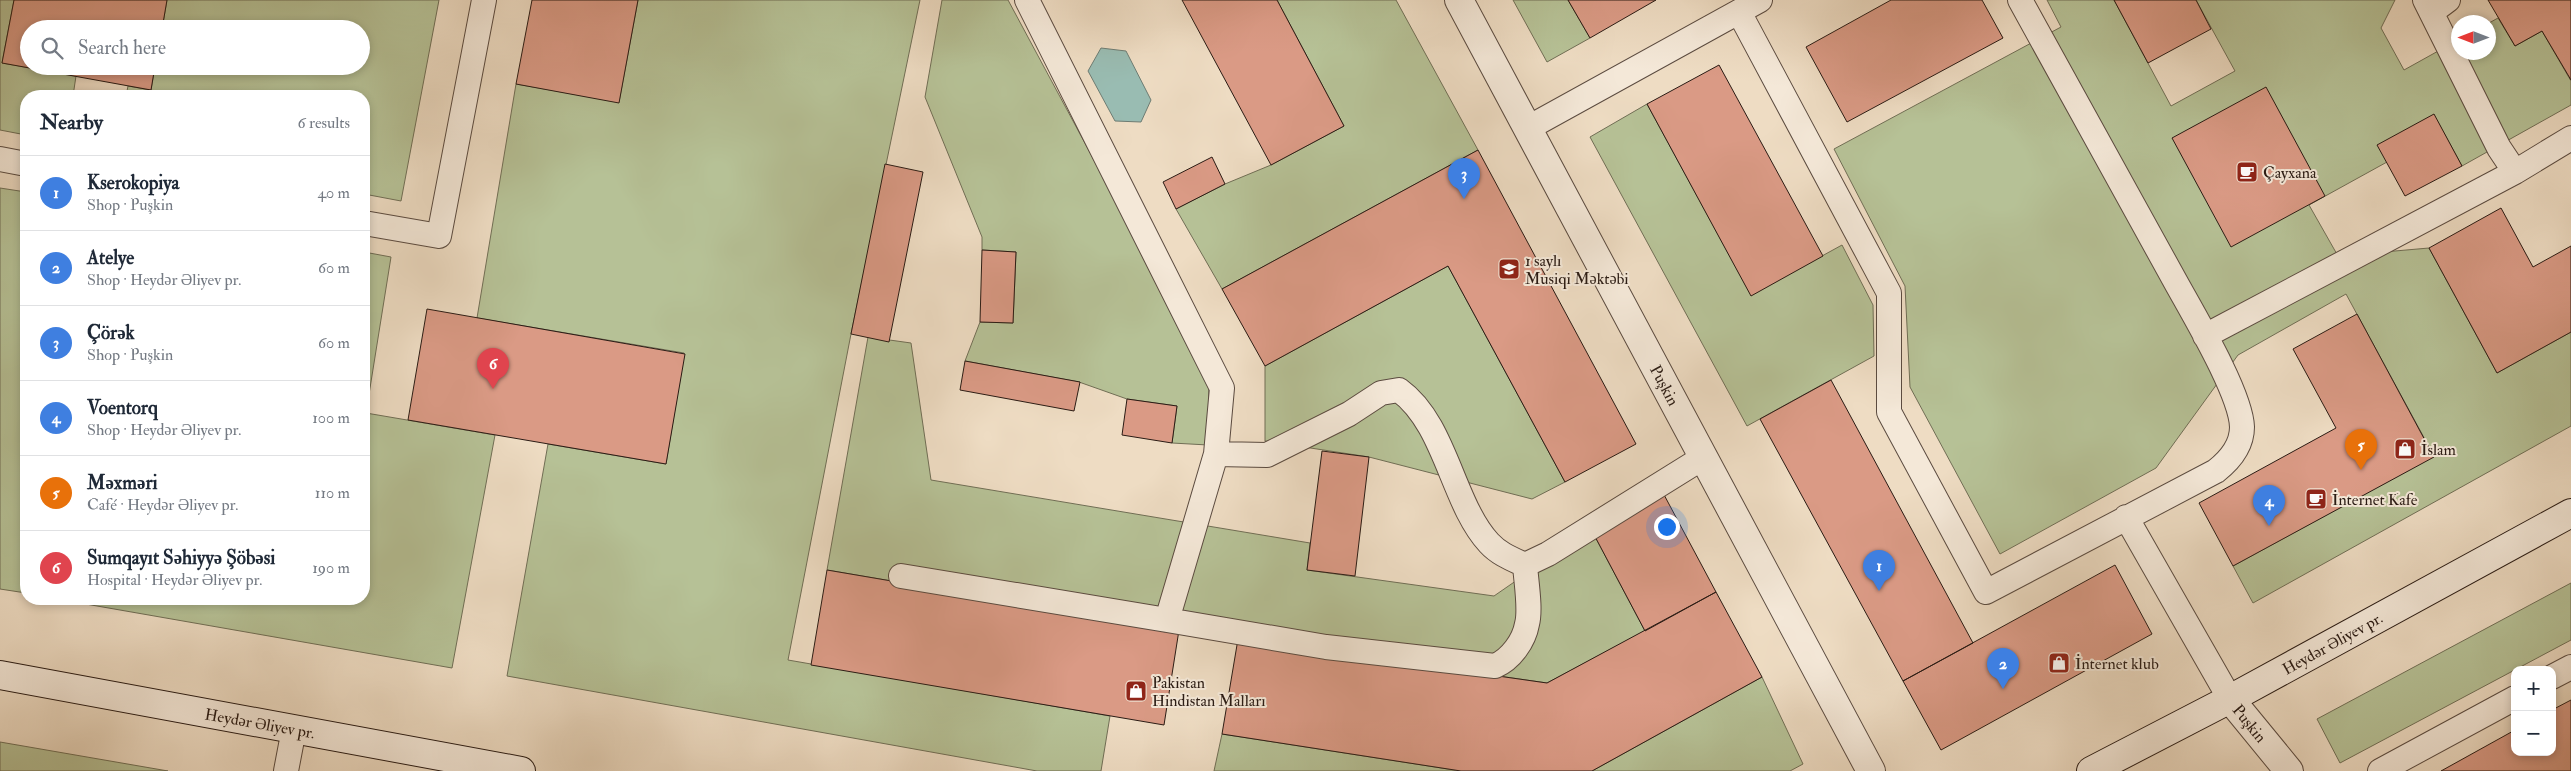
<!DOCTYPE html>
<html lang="en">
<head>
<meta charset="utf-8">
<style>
  :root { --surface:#fff; --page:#f2f2f3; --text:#1f2937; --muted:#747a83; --line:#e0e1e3; --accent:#2563eb }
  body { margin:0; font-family:"IM FELL Double Pica",serif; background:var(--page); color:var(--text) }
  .controls { position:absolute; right:15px; bottom:15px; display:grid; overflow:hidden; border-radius:10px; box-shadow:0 2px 8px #0003 }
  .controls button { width:45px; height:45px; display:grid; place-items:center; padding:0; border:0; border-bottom:1px solid var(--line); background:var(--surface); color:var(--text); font:25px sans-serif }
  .compass { position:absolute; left:2451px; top:15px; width:45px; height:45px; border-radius:50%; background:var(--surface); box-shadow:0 2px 8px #0003; rotate:270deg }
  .you { position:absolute; left:1666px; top:526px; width:18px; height:18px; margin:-12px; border:4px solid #fff; border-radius:50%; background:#1a73e8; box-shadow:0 0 0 8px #1a73e833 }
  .badge { display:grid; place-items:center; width:32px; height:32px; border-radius:50%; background:var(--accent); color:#fff; font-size:16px; font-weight:700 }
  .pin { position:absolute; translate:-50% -41px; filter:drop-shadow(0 1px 2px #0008) }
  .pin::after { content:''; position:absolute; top:26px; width:18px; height:15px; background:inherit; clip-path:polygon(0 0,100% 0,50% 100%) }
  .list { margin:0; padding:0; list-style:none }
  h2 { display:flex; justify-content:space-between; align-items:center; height:65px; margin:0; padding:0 20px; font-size:21px }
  h2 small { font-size:16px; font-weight:400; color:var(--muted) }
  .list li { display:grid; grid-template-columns:32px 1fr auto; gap:15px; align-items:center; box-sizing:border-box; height:75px; padding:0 20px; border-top:1px solid var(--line) }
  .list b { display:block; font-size:19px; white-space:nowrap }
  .list p { margin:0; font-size:16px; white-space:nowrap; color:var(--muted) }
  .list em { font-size:16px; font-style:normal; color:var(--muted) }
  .icon { flex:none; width:28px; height:28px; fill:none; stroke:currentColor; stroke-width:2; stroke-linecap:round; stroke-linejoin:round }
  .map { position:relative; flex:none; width:2571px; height:771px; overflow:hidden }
  .search { position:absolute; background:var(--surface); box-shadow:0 2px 8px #0003; left:20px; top:20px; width:350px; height:55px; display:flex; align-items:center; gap:12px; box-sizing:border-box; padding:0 18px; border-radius:28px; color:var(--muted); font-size:19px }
  .panel { position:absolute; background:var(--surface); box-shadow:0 2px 8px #0003; left:20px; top:90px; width:350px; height:515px; border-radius:20px }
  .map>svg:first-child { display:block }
  .green { fill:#b6c196; stroke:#706e55 }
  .water { fill:#99bcb2; stroke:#6d7c73 }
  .building { fill:#da9a85; stroke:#2a1b14 }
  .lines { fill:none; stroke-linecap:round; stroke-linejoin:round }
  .service-casing { stroke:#5b4b40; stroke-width:26 }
  .minor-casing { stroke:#5b4b40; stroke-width:30 }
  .secondary-casing { stroke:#2a1b14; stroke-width:30 }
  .service { stroke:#f4e8d8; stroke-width:24 }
  .minor { stroke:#f4e8d8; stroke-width:28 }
  .secondary { stroke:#f4e8d8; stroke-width:28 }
  .labels { text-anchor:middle; stroke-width:4; stroke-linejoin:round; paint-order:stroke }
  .poi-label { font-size:16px; fill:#2a1b14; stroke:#f4e8d8; text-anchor:start }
  .street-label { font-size:16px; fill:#2a1b14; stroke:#f4e8d8 }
</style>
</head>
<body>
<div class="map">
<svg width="2571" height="771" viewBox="0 0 2571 771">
  <rect width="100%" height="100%" fill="#eedcc3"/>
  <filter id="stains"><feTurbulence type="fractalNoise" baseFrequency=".004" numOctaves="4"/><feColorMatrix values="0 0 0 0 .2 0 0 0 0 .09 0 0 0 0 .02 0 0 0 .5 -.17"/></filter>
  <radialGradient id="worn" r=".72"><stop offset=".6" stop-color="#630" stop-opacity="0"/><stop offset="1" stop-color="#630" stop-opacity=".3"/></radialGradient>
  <path class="green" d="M0 0H14L2 63 76 76 73 96H26V135L0 130Z
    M167 0H439L401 201 364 194V96H126L128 86 151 90 155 66H361V29H162Z
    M638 0H920L851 334 788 660 1110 716 1101 771H1037L507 676 548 444 666 464 684 353 477 318 516 84 619 102Z
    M942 0H1008L1209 374 1208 445 1172 443 1177 406 1127 399 1079 382 965 361 980 322 1013 323 1016 252 982 250V237L925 97Z
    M1277 0H1396L1478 150 1222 289 1176 209 1225 184 1271 165 1344 126Z
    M1513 0H1568L1590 38 1547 62Z
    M2047 0H2114L2171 106 2235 71 2196 0H2395L2381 28 2404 70 2458 40V52H2488L2489 23 2498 18 2515 46 2542 31 2571 81V105L2462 166 2434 115 2387 162 2309 205 2338 256 2429 248 2497 373 2571 332V426L2253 603 2233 566 2434 456 2346 294 2238 355 2156 468 2000 554 1910 387 1905 286 1834 149 2061 27Z
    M1647 104 1751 295 1842 245 1873 305 1874 356 1747 426 1590 137Z
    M0 188 26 192V593L0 589Z
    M364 252 391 257 366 413 495 435 452 668 57 599H364Z
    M1448 266 1565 482 1532 499 1369 457 1265 441V366Z
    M868 337 911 343 931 480 1310 543 1307 570 1494 596 1591 529 1645 631 1547 683 1179 630 827 570Z
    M2571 583V640L2340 763 2317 719Z
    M1762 677 1803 764 1790 771H1592Z
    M1222 734 1461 771H1214Z
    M0 742 168 771H0Z"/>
  <path class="water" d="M1101 48 1126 51 1151 100 1141 122 1115 121 1088 71Z"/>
  <path class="building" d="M14 0H167L162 29H29V66H155L151 90 2 63Z
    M532 0H638L619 103 516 84Z
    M1182 0H1277L1344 126 1271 165Z
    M1568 0H1656L1590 38Z
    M1891 0H1982L2003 38 1847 122 1806 47Z
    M2114 0H2196L2211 29 2148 63Z
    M2488 0H2571V80L2542 31 2515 46Z
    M1719 65 1823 256 1751 296 1647 104Z
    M2266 87 2325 196 2231 247 2172 138Z
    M2434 114 2462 166 2405 196 2377 145Z
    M1478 150 1636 444 1565 482 1448 266 1265 366 1222 289Z
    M1212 157 1225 184 1176 209 1163 182Z
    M885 164 923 172 889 342 851 334Z
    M2501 208 2533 267 2571 246V332L2497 373 2429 248Z
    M982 250 1016 252 1013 323 980 322Z
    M427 309 685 354 666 464 408 420Z
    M2357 314 2434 457 2233 566 2199 503 2336 428 2293 349Z
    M965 361 1080 382 1074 411 960 390Z
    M1831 380 1973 643 1903 681 1760 419Z
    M1127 399 1177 406 1172 443 1122 435Z
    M1322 451 1369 457 1355 576 1307 570Z
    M1662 491 1716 592 1645 631 1591 529Z
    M2115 565 2152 634 1941 750 1903 681Z
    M827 570 1179 630 1164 725 811 665Z
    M1716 592 1762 677 1592 771H1461L1222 734 1238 639 1547 683Z
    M2571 700V771H2441L2515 730V752H2552V710Z"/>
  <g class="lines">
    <g class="service-casing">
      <path id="service" d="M1027 0 1222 388 1216 454 1167 620 1326 647 1495 666C1511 659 1524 641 1527 624 1531 609 1526 581 1525 565
        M2425 0 2499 148 2515 172 2571 138
        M1739 12 1889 293V412L1986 592 2216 471C2230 460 2242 446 2242 427 2241 393 2192 312 2174 279 2123 186 2071 93 2020 0
        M2432 12 2448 0
        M1528 128 1760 0
        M0 159 26 164
        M364 223 439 236 484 0
        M2205 336 2515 172
        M1216 454 1267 455 1349 414 1381 393 1399 390C1446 424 1452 503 1489 543 1499 554 1512 559 1525 565L1548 554 1704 457
        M2126 517 2230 699
        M901 576 1167 620
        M2552 677 2571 667
        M286 771 294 729
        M2380 771 2515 698"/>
    </g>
    <g class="minor-casing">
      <path id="minor" d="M1459 0 1871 771
        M2230 699 2289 771"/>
    </g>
    <g class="secondary-casing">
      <path id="secondary" d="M0 675 521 771
        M2091 771 2230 699 2571 513"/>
    </g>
    <use href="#service" class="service"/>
    <use href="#minor" class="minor"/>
    <use href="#secondary" class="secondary"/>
  </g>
  <defs>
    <g id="cafe-square" transform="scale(1.125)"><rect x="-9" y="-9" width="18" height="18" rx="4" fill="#8f2418" stroke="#f4e8d8"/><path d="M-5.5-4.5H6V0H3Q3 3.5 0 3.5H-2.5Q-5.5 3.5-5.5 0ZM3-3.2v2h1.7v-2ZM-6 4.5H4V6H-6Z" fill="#fff"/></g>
    <g id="school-square" transform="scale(1.125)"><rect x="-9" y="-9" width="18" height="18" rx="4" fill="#8f2418" stroke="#f4e8d8"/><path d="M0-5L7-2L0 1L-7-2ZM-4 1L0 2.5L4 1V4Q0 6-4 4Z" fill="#fff"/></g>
    <g id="shop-square" transform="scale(1.125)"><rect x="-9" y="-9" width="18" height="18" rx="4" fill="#8f2418" stroke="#f4e8d8"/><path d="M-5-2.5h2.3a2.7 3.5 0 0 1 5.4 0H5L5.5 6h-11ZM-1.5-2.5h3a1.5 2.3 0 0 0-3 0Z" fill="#fff"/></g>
  </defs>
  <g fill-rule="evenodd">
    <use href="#cafe-square" x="2247" y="172"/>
    <use href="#school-square" x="1509" y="269"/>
    <use href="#shop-square" x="2405" y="449"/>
    <use href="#cafe-square" x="2316" y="499"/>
    <use href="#shop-square" x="2059" y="663"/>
    <use href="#shop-square" x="1136" y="691"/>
  </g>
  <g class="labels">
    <g class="poi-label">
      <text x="2263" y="178">Çayxana</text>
      <text x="1525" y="266">1 saylı<tspan x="1525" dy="18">Musiqi Məktəbi</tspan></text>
      <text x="2421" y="455">İslam</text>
      <text x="2332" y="505">İnternet Kafe</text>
      <text x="2075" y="669">İnternet klub</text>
      <text x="1152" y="688">Pakistan<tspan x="1152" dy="18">Hindistan Malları</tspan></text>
    </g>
    <g class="street-label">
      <text transform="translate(1665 385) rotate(62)" y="6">Puşkin</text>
      <text transform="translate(2332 643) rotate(-29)" y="6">Heydər Əliyev pr.</text>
      <text transform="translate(260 723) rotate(10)" y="6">Heydər Əliyev pr.</text>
      <text transform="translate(2250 723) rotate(51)" y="6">Puşkin</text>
    </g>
  </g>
  <rect width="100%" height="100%" filter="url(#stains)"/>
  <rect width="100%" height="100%" fill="url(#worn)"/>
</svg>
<div class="controls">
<button>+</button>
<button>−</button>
</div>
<svg class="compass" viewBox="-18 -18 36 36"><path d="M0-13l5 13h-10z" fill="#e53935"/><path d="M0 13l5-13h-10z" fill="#747a83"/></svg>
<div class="you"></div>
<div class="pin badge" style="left:1879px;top:591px;background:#3f7fe0">1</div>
<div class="pin badge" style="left:2003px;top:689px;background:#3f7fe0">2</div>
<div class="pin badge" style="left:1464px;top:199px;background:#3f7fe0">3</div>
<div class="pin badge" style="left:2269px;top:526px;background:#3f7fe0">4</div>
<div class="pin badge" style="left:2361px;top:470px;background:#e8710a">5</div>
<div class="pin badge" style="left:493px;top:389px;background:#e0444e">6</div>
<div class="search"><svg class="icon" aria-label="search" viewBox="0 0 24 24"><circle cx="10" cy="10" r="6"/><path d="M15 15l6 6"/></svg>Search here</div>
<section class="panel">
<h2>Nearby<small>6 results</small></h2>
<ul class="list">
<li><span class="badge" style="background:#3f7fe0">1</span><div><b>Kserokopiya</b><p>Shop · Puşkin</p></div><em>40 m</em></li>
<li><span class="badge" style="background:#3f7fe0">2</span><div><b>Atelye</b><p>Shop · Heydər Əliyev pr.</p></div><em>60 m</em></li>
<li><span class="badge" style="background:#3f7fe0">3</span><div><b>Çörək</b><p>Shop · Puşkin</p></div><em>60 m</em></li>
<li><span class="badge" style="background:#3f7fe0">4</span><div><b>Voentorq</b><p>Shop · Heydər Əliyev pr.</p></div><em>100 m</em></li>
<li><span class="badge" style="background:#e8710a">5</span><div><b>Məxməri</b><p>Café · Heydər Əliyev pr.</p></div><em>110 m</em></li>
<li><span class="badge" style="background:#e0444e">6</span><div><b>Sumqayıt Səhiyyə Şöbəsi</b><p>Hospital · Heydər Əliyev pr.</p></div><em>190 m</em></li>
</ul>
</section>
</div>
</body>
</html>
